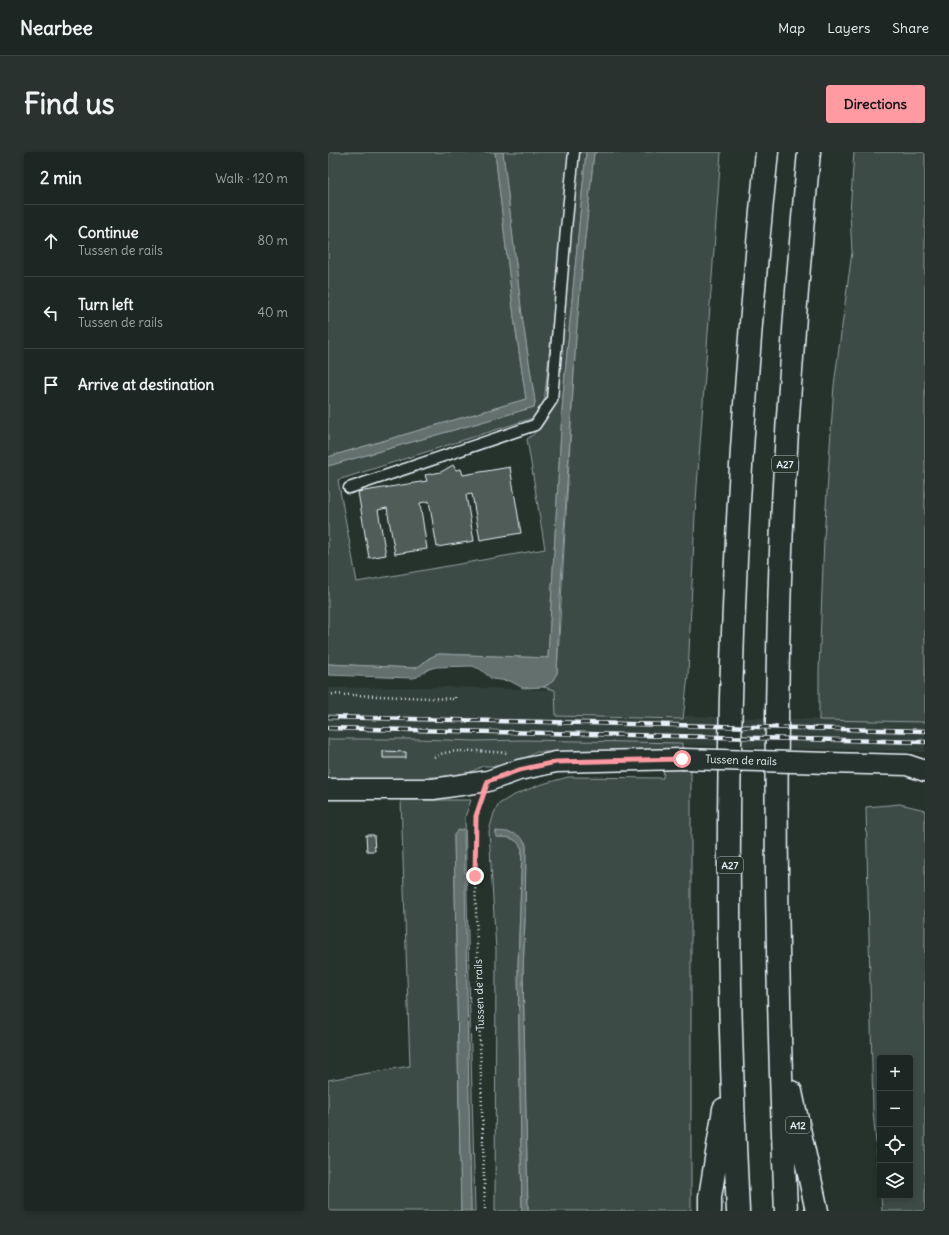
<!DOCTYPE html>
<html lang="en">
<head>
<meta charset="utf-8">
<style>
  :root { --surface:#1c2622; --page:#29322f; --text:#f1f3f6; --muted:#a0a5a5; --line:#3a4340; --accent:#ff9aa2 }
  body { margin:0; font-family:Delius,sans-serif; background:var(--page); color:var(--text) }
  .controls { position:absolute; right:12px; bottom:12px; display:grid; overflow:hidden; border-radius:4px; box-shadow:0 2px 6px #0003 }
  .controls button { width:36px; height:36px; display:grid; place-items:center; padding:0; border:0; border-bottom:1px solid var(--line); background:var(--surface); color:var(--text); font:20px sans-serif }
  .stop { position:absolute; width:12px; height:12px; margin:-9px; border:3px solid #ff9aa2; border-radius:50%; background:#fff }
  .stop.end { background:#ff9aa2; border-color:#fff; box-shadow:0 1px 4px #0008 }
  .list { margin:0; padding:0; list-style:none }
  h2 { display:flex; justify-content:space-between; align-items:center; height:52px; margin:0; padding:0 16px; font-size:17px }
  h2 small { font-size:13px; font-weight:400; color:var(--muted) }
  .list li { display:grid; grid-template-columns:26px 1fr auto; gap:12px; align-items:center; box-sizing:border-box; height:72px; padding:0 16px; border-top:1px solid var(--line) }
  .list b { display:block; font-size:15px; white-space:nowrap }
  .list p { margin:0; font-size:13px; white-space:nowrap; color:var(--muted) }
  .list em { font-size:13px; font-style:normal; color:var(--muted) }
  .icon { flex:none; width:22px; height:22px; fill:none; stroke:currentColor; stroke-width:2; stroke-linecap:round; stroke-linejoin:round }
  .map { position:relative; flex:none; width:597px; height:1059px; overflow:hidden; border-radius:4px }
  header { display:flex; align-items:center; gap:24px; box-sizing:border-box; height:56px; padding:0 20px; background:var(--surface); border-bottom:1px solid var(--line) }
  header strong { font-size:19px }
  nav { display:flex; gap:22px; margin-inline-start:auto; font-size:14px }
  .intro { display:flex; align-items:center; justify-content:space-between; box-sizing:border-box; height:96px; padding:0 24px }
  h1 { margin:0; font-size:28px }
  .button { padding:10px 18px; border-radius:4px; background:var(--accent); color:#111; font-size:14px; font-weight:700 }
  main { display:flex; gap:24px; padding:0 24px }
  aside { flex:1; background:var(--surface); border-radius:4px; box-shadow:0 2px 6px #0003 }
  .map>svg:first-child { display:block }
  .built { fill:#333f3a }
  .green { fill:#3e4b47; stroke:#939ea0 }
  .water { fill:#636f6d; stroke:#98a3a5 }
  .building { fill:#505c59; stroke:#e8f1f8 }
  .lines { fill:none; stroke-linecap:round; stroke-linejoin:round }
  .lane-casing { stroke:#e8f1f8; stroke-width:13 }
  .street-casing { stroke:#e8f1f8; stroke-width:23 }
  .highway-casing { stroke:#e8f1f8; stroke-width:25 }
  .path { stroke:#e8f1f8; stroke-width:2.5; stroke-dasharray:1 3; stroke-linecap:butt }
  .lane { stroke:#26332d; stroke-width:10 }
  .street { stroke:#26332d; stroke-width:20 }
  .highway { stroke:#26332d; stroke-width:22 }
  .rail-casing { stroke:#e8f1f8; stroke-width:4.5 }
  .rail { stroke:#26332d; stroke-width:3; stroke-dasharray:9; stroke-linecap:butt }
  .street-bridge-casing { stroke:#e8f1f8; stroke-width:23; stroke-linecap:butt }
  .street-bridge { stroke:#26332d; stroke-width:20 }
  .route { stroke:#ff9aa2; stroke-width:5 }
  .labels { text-anchor:middle; stroke-width:3.5; stroke-linejoin:round; paint-order:stroke }
  .shield { fill:#26332d; stroke:#aeb8bb; stroke-width:1 }
  .shield-label { font-size:10px; font-weight:bold; fill:#e8f1f8 }
  .street-label { font-size:11px; fill:#e8f1f8; stroke:#26332d }
</style>
</head>
<body>
<header>
<strong>Nearbee</strong>
<nav><a>Map</a><a>Layers</a><a>Share</a></nav>
</header>
<div class="intro"><h1>Find us</h1><a class="button">Directions</a></div>
<main>
<aside>
<h2>2 min<small>Walk · 120 m</small></h2>
<ul class="list">
<li><svg class="icon" aria-label="ahead" viewBox="0 0 24 24"><path d="M12 20V5M6 11l6-6 6 6"/></svg><div><b>Continue</b><p>Tussen de rails</p></div><em>80 m</em></li>
<li><svg class="icon" aria-label="left" viewBox="0 0 24 24"><path d="M17 20v-9H6M10 6l-5 5 5 5"/></svg><div><b>Turn left</b><p>Tussen de rails</p></div><em>40 m</em></li>
<li><svg class="icon" aria-label="arrive" viewBox="0 0 24 24"><path d="M6 21V4h12l-3 4 3 4H6"/></svg><div><b>Arrive at destination</b></div></li>
</ul>
</aside>
<div class="map">
<svg width="597" height="1059" viewBox="0 0 597 1059">
  <rect width="100%" height="100%" fill="#26332d"/>
  <filter id="ink" filterUnits="userSpaceOnUse"><feTurbulence type="fractalNoise" baseFrequency=".025" numOctaves="2"/><feDisplacementMap in="SourceGraphic" scale="8" xChannelSelector="R" yChannelSelector="G"/><feConvolveMatrix kernelMatrix="1 2 1 2 8 2 1 2 1" color-interpolation-filters="sRGB"/></filter>
  <g filter="url(#ink)">
    <path class="built" d="M119 535 227 538 228 564 354 567 355 564 597 570V600L354 593V591L249 589H147L90 587H0V536Z"/>
    <path class="green" d="M0 0H167L186 165 198 247 0 305Z
      M175 0H242L216 252 210 262 205 266 10 328 29 430 217 397 199 287 207 281 206 277 213 273 224 259 250 0H258L235 243 220 506 111 502 101 506 89 516H86L0 512V314L206 255 207 250 194 164Z
      M266 0H393L367 362 360 524 355 567 228 564 227 538 215 535C223 532 225 528 229 521L248 185 255 105Z
      M526 0H597V570L491 568V519L496 386 506 233 524 100 522 61Z
      M0 587H90L147 589 196 588 354 591V600H208L184 614H155L138 622 125 625H101L81 631 0 630Z
      M336 615H363V1059H200L195 821 197 766 198 694 197 690 168 679V685C180 685 188 685 194 697L190 813 194 1059H167L168 798 161 679 166 661 171 652 184 644 211 633 240 625 335 626Z
      M73 648H143L137 665 147 1059H143L135 677 126 683 133 1059H0V928L82 914Z
      M572 652 597 658V1059H554L553 1044H582V906H552V1035L545 959 538 655Z"/>
    <path class="water" d="M167 0H175L194 164 207 250 206 255 0 314V305L198 247 186 165Z
      M258 0H270L266 1 255 105 248 185 231 462 229 521 225 528 221 532 215 535 195 536 182 529 164 527 152 517 144 514 108 515 101 517 89 525 85 526 0 523V512L86 516C96 514 100 504 111 502L220 506 235 243Z
      M136 677 143 1059H133L126 683 129 679Z
      M168 679C180 680 194 680 198 694L197 766 195 821 200 1059H194L190 813 194 697C188 685 180 685 168 685Z"/>
    <path class="building" d="M125 313 128 318 133 317 135 323 182 315 193 381 152 388 144 342 138 343 146 389 109 395 101 349 92 351 99 397 67 402 59 356 50 358 58 403 41 406 30 340 99 329 97 323 113 320Z
      M55 599 78 600V606H55Z
      M38 683H46L47 699H39Z"/>
    <g class="lines">
      <g class="lane-casing">
        <path id="lane" d="M21 336 207 273 224 248 238 77 246 0"/>
      </g>
      <g class="street-casing">
        <path id="street" d="M501 611 579 613 597 619
          M0 637H105L160 629 191 618 228 610 354 607"/>
      </g>
      <g class="highway-casing">
        <path id="highway" d="M463 940 489 1059
          M382 1059V1045L396 957
          M410 1059C391 706 402 351 439 0
          M458 1059C448 823 444 586 455 351 461 234 470 117 481 0"/>
      </g>
      <path class="path" d="M0 542 127 547V542
        M106 605C122 595 162 600 181 601
        M153 649 148 664 147 725 157 1059"/>
      <use href="#lane" class="lane"/>
      <use href="#street" class="street"/>
      <use href="#highway" class="highway"/>
      <g class="rail-casing">
        <path id="rail" d="M0 565 597 579
          M0 576 597 590"/>
      </g>
      <use href="#rail" class="rail"/>
      <g class="street-bridge-casing">
        <path id="street-bridge" d="M354 607 501 611"/>
      </g>
      <use href="#street-bridge" class="street-bridge"/>
    </g>
  </g>
  <g class="lines" filter="url(#ink)">
    <path class="route" d="M147 724 148 664 160 629 191 618 228 610 354 607"/>
  </g>
  <g class="labels">
    <g class="shield">
      <rect x="444" y="304" width="26" height="16" rx="3"/>
      <rect x="389" y="705" width="26" height="16" rx="3"/>
      <rect x="458" y="965" width="24" height="16" rx="3"/>
    </g>
    <g class="shield-label">
      <text x="457" y="316">A27</text>
      <text x="402" y="717">A27</text>
      <text x="470" y="977">A12</text>
    </g>
    <g class="street-label">
      <text transform="translate(413 608) rotate(2)" y="4">Tussen de rails</text>
      <text transform="translate(151 843) rotate(-92)" y="4">Tussen de rails</text>
    </g>
  </g>
</svg>
<div class="controls">
<button>+</button>
<button>−</button>
<button><svg class="icon" aria-label="locate" viewBox="0 0 24 24"><circle cx="12" cy="12" r="6"/><path d="M12 2v4M12 18v4M2 12h4M18 12h4"/></svg></button>
<button><svg class="icon" aria-label="layers" viewBox="0 0 24 24"><path d="M12 4l9 5-9 5-9-5zM3 14l9 5 9-5"/></svg></button>
</div>
<div class="stop" style="left:354px;top:607px"></div>
<div class="stop end" style="left:147px;top:724px"></div>
</div>
</main>
</body>
</html>
